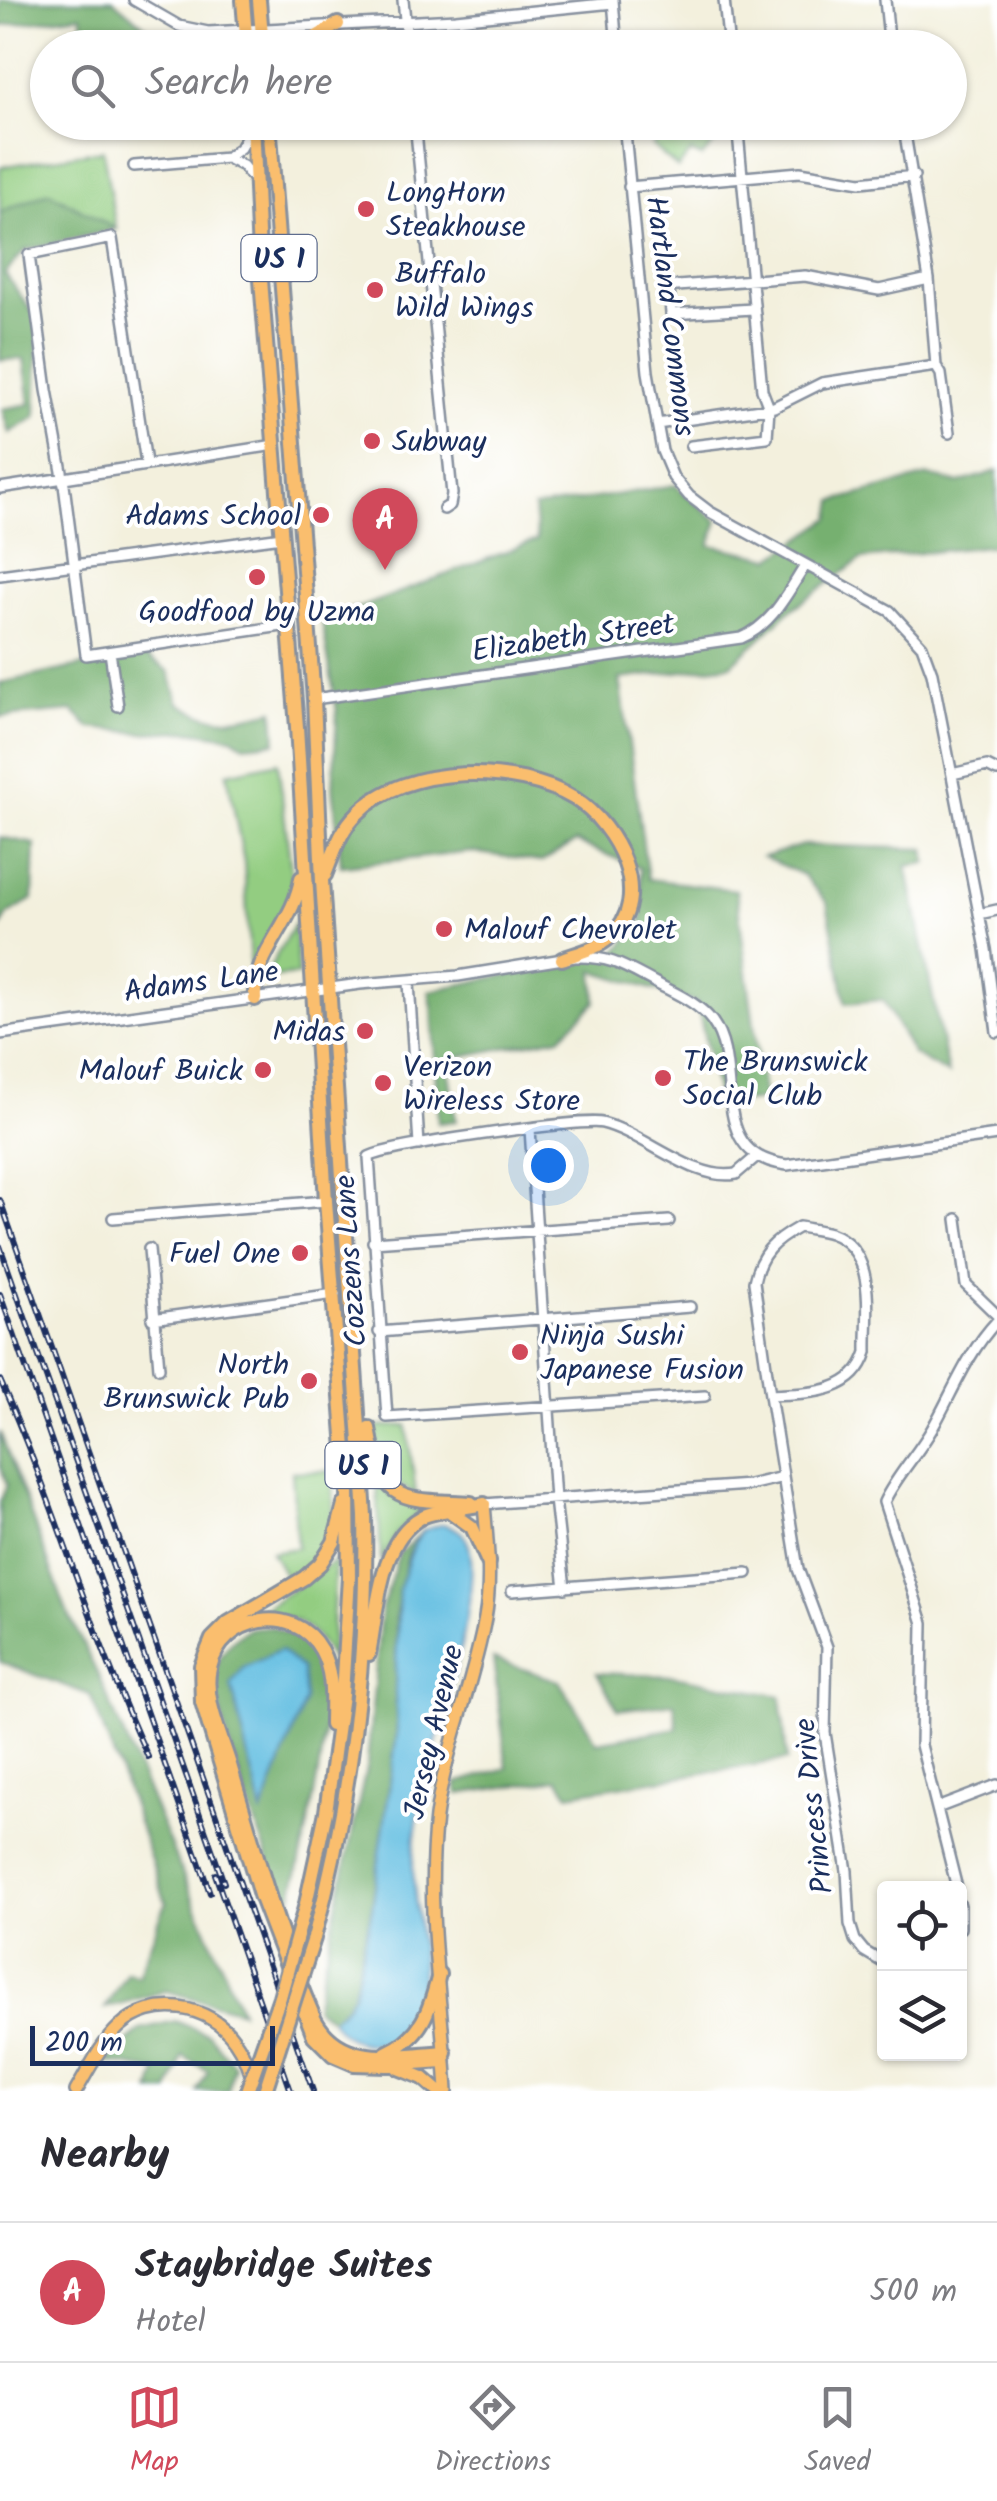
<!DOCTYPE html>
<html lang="en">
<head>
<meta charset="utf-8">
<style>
  :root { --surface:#fff; --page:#f7f7f7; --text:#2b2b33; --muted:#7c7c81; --line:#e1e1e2; --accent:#d1495b }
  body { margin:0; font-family:Kalam,sans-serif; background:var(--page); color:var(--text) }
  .controls { position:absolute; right:30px; bottom:30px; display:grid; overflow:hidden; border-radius:10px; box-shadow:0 2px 8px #0004 }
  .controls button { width:90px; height:90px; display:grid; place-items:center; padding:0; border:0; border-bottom:2px solid var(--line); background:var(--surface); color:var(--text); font:50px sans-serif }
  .scale { position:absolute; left:30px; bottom:25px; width:245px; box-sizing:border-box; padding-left:10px; border:5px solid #1b2f5e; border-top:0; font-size:28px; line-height:35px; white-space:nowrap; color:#1b2f5e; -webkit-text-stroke:8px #fff; paint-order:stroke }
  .you { position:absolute; left:548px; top:1165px; width:35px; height:35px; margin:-25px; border:8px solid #fff; border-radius:50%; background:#1a73e8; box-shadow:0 0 0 15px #1a73e833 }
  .badge { display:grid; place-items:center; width:65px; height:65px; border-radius:50%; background:var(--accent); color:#fff; font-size:32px; font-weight:700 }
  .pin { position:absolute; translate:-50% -82px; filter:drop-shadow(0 2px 5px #0008) }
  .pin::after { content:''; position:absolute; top:52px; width:35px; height:30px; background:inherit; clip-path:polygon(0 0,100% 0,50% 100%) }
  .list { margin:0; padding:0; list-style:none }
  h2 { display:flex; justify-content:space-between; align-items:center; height:130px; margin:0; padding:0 40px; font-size:42px }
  h2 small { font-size:32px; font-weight:400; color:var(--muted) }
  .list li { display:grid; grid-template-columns:65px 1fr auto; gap:30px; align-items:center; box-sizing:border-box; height:140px; padding:0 40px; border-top:2px solid var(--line) }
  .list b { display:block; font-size:38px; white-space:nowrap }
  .list p { margin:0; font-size:32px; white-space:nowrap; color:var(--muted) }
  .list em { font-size:32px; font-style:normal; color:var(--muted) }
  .icon { flex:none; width:55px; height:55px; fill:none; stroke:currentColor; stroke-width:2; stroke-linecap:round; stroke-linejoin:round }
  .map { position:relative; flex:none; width:997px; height:2091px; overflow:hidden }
  .search { position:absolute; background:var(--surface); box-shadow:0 2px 8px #0004; left:30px; right:30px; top:30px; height:110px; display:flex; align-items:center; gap:25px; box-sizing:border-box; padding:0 35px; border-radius:55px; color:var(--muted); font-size:38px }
  .sheet { height:270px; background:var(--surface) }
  nav { display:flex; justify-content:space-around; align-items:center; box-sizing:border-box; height:140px; border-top:2px solid var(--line); background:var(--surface); font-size:28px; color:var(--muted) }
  nav a { display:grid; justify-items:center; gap:5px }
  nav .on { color:var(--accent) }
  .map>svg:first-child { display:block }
  .green { fill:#93cd81; stroke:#577e70; stroke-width:2.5 }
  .forest { fill:#76b06f; stroke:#487066; stroke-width:2.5 }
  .water { fill:#65bfe2; stroke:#4077a0; stroke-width:2.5 }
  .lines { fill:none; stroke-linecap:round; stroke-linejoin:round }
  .minor-casing { stroke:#87909e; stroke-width:14 }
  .major-casing { stroke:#87909e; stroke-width:16 }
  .highway-casing { stroke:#87909e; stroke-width:18 }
  .minor { stroke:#fff; stroke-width:9 }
  .major { stroke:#fabe6e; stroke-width:11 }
  .highway { stroke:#fabe6e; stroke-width:12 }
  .rail-casing { stroke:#1b2f5e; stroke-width:6 }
  .rail { stroke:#fff; stroke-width:2.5; stroke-dasharray:8; stroke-linecap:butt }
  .highway-bridge-casing { stroke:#87909e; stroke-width:18; stroke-linecap:butt }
  .highway-bridge { stroke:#fabe6e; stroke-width:12 }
  .poi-dot { fill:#d1495b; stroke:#fff; stroke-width:4 }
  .labels { text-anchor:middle; stroke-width:8; stroke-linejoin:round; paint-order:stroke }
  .shield { fill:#fff; stroke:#5f6d8e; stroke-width:2.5 }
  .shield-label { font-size:28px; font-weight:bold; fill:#1b2f5e }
  .poi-label { font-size:30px; fill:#1b2f5e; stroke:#fff; text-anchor:start }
  .street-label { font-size:30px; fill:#1b2f5e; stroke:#fff }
</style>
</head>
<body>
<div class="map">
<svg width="997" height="2091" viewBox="0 0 997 2091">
  <rect width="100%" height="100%" fill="#fff"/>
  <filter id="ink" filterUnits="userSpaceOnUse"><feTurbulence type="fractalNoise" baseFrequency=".01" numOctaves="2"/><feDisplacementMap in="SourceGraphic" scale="20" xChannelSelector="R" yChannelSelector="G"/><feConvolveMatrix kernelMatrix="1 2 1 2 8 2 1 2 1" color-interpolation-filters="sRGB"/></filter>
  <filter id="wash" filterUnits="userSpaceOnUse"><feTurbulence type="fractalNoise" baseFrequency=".0048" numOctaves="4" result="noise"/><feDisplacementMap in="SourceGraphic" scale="40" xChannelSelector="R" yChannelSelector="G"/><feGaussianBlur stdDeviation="2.25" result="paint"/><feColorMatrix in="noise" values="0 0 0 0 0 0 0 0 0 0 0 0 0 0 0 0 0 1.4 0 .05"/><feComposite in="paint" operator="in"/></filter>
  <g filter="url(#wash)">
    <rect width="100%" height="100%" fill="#f3f0dd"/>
    <path class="green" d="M676 123H715L723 133 702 157 691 152 678 168 652 146Z
      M103 150 116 229 49 192 0 212V167Z
      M278 762 294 895 250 965 244 862 227 773Z
      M294 924 298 975 264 978Z
      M407 1425 416 1494C381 1479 379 1462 375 1427Z
      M331 1471C336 1523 337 1552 287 1579L271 1552 297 1548 292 1472Z
      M377 1483 405 1503 423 1509 397 1533 381 1561Z
      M335 1561 331 1659C312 1624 297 1616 257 1613Z"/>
    <path class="forest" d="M0 0H113L171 47H87L81 15 0 26Z
      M49 192 116 229 25 250 5 274 39 321 36 417 9 433 2 409 30 404 24 359 0 360V212Z
      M997 471V545L862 559 788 612 731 665 620 679 648 879 736 890 764 1100 719 1104 697 1003 594 971 596 1002 560 1037 447 1059 456 1121 438 1123 432 1007 429 991 617 952 642 921 640 868 576 842 541 862 472 852 341 866 333 787 337 712 321 615 361 607 537 540 534 508 675 485 718 521 710 545 772 558 831 518 834 501 928 476 959 483Z
      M142 653 169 671 179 703C216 726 234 719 274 710L276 742 244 745 232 737 188 731 143 733 90 728 73 711 0 717V683Z
      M0 837 35 844 33 899 8 915 0 928Z
      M803 845 925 849 927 863 907 866 948 1074 913 1054 883 1000 846 1003 827 903 803 875 763 857Z
      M0 1432 65 1607 98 1675 241 2011 166 1991 105 2008 127 1972 138 1976 166 1903 126 1788 90 1695 0 1662V1502L7 1485 0 1465Z
      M424 1530 408 1555 396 1614 397 1734 372 1909 353 1994 346 2006 331 2019 315 2007 367 1764 381 1611 399 1554Z
      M272 1627C288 1634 307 1641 317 1656 344 1698 299 1862 288 1913 273 1869 203 1697 218 1662 222 1650 238 1633 249 1629 255 1626 266 1628 272 1627Z
      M493 1659 559 1681 597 1742 677 1728 674 1703 618 1710 597 1673 674 1676 781 1696 787 1760 569 1794 558 1779 458 1794 456 1783 507 1768Z
      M175 2021 208 2034 234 2065 228 2091H197L208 2071 183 2056 169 2091H151L157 2071 106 2062 141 2029Z"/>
    <path class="water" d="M443 1524C453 1527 462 1530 467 1541 486 1581 440 1726 428 1772 420 1801 414 1833 413 1863 412 1902 434 1989 412 2022 392 2053 348 2050 331 2019L346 2006 353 1994 372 1909 397 1734 395 1691 399 1588 415 1542 424 1530Z
      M280 1650 302 1669 305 1700 262 1813 231 1684 243 1668Z"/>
  </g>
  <g filter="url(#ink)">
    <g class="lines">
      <g class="minor-casing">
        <path id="minor" d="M134 0 179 26 208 32 456 19 613 3
          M403 0 408 48
          M613 0 617 48
          M724 0 729 48
          M885 0 890 48
          M415 122 452 494 450 505 444 509
          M624 122 648 372 662 451 673 477 689 496 710 512 890 611 922 646 932 673 986 949 997 1032
          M903 122 929 279 936 366 941 374 949 433
          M227 158 243 166 255 181
          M134 166 227 158 240 148 251 128
          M629 187 800 172 861 182 914 176
          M665 287 805 276 879 290 929 279
          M669 287 671 314 753 309
          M657 424 774 407 822 383 936 366
          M691 446 767 437 769 408 762 390 737 122
          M146 463 112 238 29 255 47 390 63 477 86 655 289 625
          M0 488 275 445
          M0 575 282 537
          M110 652 118 706
          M314 699 741 638C772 625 787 594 805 566
          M952 774 987 766 997 771
          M979 914 997 910
          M409 982 419 1145
          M0 1034 360 984 458 976 575 957C610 956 624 966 654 982 674 993 698 1002 712 1021 746 1067 704 1155 787 1165L997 1135
          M530 1129 555 1499 565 1588
          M113 1218 326 1201
          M957 1219 966 1285 997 1315
          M799 1227C809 1229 820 1230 830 1233 878 1250 866 1312 867 1352 854 1395 807 1393 770 1395L754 1282C760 1253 774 1241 799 1227Z
          M373 1242 669 1221
          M149 1249 159 1368
          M152 1319 335 1294
          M379 1332 690 1307
          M770 1395 798 1569 827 1647 825 1733 847 1871 850 1924 855 1940 864 1951 884 1963
          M705 1396 387 1417 369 1157C381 1147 582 1118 602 1123 644 1133 694 1182 736 1174L757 1156
          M484 1504 749 1485 783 1477
          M512 1591 747 1573
          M937 1808 997 1785
          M957 1888 921 1745 923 1623 884 1502C897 1475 917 1455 932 1429 953 1392 967 1353 997 1321
          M960 1905V1928"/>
      </g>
      <g class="major-casing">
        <path id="major" d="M76 2091C89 2069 101 2044 119 2027 153 1995 210 2004 235 2041 246 2056 250 2074 256 2091
          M447 2091C442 2002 425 1907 436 1817 445 1749 473 1685 485 1618 492 1580 487 1541 484 1504"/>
      </g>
      <g class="highway-casing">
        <path id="highway" d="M243 0 247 48
          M259 0 263 48
          M298 48 338 24
          M253 122 259 255 297 727 326 1201 348 1488 349 1577 342 1695 326 1812 306 1904
          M269 122 314 699 322 881 365 1516C368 1659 351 1800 314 1938
          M325 875C334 853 340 830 357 814 406 763 518 764 575 799 616 825 655 897 610 937 597 949 578 953 562 959
          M255 999C252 955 295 922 301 878
          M369 1428C382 1506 401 1499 471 1503
          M344 1505 334 1542 320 1564 304 1578 228 1623 212 1639 201 1666 202 1702 260 1895 314 2036 333 2055 354 2064 386 2065 444 2061
          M451 1512 472 1527 488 1562
          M369 1654C377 1614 379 1539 422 1517 436 1510 467 1508 484 1504
          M331 1725C331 1700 334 1674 321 1650 294 1602 222 1615 210 1668 203 1698 221 1735 230 1765 255 1850 279 1938 315 2020 342 2069 397 2055 445 2052
          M386 2053C422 2037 430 2010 439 1974
          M398 2068 423 2078 438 2091"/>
      </g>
      <use href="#minor" class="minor"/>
      <use href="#major" class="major"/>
      <use href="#highway" class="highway"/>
      <g class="rail-casing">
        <path id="rail" d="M0 1200 313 2091
          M0 1246 224 1883
          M0 1294 210 1893
          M0 1380C55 1503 91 1634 148 1757
          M215 1874 291 2091"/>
      </g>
      <use href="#rail" class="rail"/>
      <g class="highway-bridge-casing">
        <path id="highway-bridge" d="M247 2091 280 1997 306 1904
          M265 2091 314 1938"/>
      </g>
      <use href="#highway-bridge" class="highway-bridge"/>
    </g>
  </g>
  <g class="poi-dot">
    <circle cx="366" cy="209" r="10"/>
    <circle cx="375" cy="290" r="10"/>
    <circle cx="372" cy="441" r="10"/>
    <circle cx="321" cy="515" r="10"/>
    <circle cx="257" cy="577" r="10"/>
    <circle cx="444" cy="929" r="10"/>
    <circle cx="365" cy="1031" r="10"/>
    <circle cx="263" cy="1070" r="10"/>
    <circle cx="663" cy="1078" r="10"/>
    <circle cx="383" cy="1083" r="10"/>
    <circle cx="300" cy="1253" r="10"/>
    <circle cx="520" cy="1352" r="10"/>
    <circle cx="309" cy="1381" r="10"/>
  </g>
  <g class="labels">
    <g class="shield">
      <rect x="241.5" y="235" width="75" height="46" rx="8"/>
      <rect x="325.5" y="1442" width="75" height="46" rx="8"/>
    </g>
    <g class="shield-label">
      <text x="279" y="268">US 1</text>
      <text x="363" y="1475">US 1</text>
    </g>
    <g class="poi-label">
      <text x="386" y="202">LongHorn<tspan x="386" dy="34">Steakhouse</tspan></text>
      <text x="395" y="283">Buffalo<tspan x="395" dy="34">Wild Wings</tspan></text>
      <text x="392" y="451">Subway</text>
      <text x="301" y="525" text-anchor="end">Adams School</text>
      <text x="257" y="621" text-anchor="middle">Goodfood by Uzma</text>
      <text x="464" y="939">Malouf Chevrolet</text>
      <text x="345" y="1041" text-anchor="end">Midas</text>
      <text x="683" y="1071">The Brunswick<tspan x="683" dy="34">Social Club</tspan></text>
      <text x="403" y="1076">Verizon<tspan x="403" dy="34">Wireless Store</tspan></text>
      <text x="243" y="1080" text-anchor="end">Malouf Buick</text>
      <text x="280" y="1263" text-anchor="end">Fuel One</text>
      <text x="540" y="1345">Ninja Sushi<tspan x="540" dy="34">Japanese Fusion</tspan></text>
      <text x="289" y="1374" text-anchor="end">North<tspan x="289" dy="34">Brunswick Pub</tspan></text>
    </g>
    <g class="street-label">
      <text transform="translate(671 316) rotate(83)" y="10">Hartland Commons</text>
      <text transform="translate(573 637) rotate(-8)" y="10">Elizabeth Street</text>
      <text transform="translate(201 981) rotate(-8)" y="10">Adams Lane</text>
      <text transform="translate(350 1261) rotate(-94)" y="10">Cozzens Lane</text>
      <text transform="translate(433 1732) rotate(-77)" y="10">Jersey Avenue</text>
      <text transform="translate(813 1806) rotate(-96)" y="10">Princess Drive</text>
    </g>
  </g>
</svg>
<div class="controls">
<button><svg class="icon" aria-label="locate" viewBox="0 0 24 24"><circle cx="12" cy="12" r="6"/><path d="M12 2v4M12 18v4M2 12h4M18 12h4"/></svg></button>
<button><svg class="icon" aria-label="layers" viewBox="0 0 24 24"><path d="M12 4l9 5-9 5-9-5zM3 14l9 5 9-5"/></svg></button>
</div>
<div class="scale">200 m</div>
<div class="you"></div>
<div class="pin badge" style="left:385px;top:570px">A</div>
<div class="search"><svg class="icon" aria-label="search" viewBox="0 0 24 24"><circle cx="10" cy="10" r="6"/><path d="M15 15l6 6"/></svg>Search here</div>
</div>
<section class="sheet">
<h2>Nearby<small></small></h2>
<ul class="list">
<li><span class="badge">A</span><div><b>Staybridge Suites</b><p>Hotel</p></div><em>500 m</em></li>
</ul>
</section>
<nav>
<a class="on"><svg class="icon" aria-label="map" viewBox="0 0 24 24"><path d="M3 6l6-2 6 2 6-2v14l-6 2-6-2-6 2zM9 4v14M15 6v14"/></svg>Map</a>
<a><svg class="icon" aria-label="directions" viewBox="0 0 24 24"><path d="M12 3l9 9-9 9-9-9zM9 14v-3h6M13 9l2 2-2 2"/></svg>Directions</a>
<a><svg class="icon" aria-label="saved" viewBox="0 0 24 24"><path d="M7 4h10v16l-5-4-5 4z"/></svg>Saved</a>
</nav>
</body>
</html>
